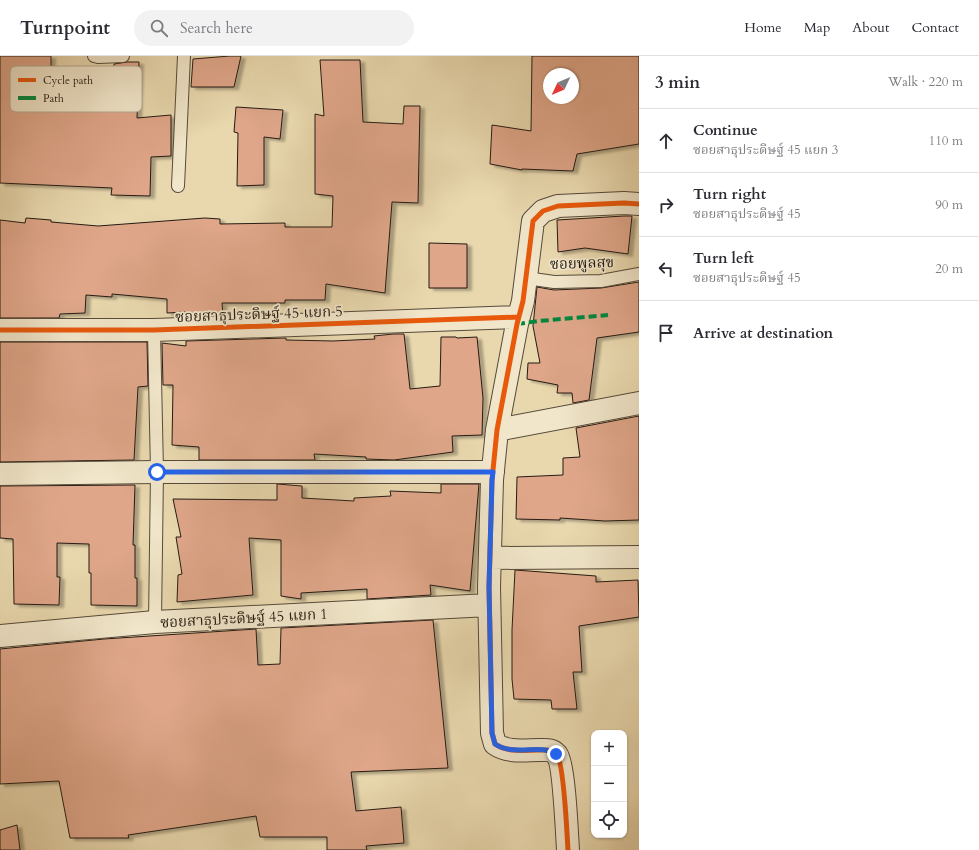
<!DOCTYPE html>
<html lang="en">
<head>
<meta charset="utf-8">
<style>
  :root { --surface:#fff; --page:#f2f2f3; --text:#2b2b33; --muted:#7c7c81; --line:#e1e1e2 }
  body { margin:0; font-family:Cardo,"Noto Serif Thai",serif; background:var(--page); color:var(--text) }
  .controls { position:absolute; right:12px; bottom:12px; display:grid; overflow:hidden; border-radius:8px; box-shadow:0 1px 3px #0004 }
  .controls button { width:36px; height:36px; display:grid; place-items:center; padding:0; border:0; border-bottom:1px solid var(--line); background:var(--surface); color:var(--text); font:20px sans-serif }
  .compass { position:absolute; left:543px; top:12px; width:36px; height:36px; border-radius:50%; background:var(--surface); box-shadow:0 1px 3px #0004; rotate:226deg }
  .stop { position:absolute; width:12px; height:12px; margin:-9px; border:3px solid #2563eb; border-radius:50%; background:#fff }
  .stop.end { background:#2563eb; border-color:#fff; box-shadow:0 1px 4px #0008 }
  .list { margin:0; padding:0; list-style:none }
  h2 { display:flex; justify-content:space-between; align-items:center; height:52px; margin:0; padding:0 16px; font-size:17px }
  h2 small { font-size:13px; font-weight:400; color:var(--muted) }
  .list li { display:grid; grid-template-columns:26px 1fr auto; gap:12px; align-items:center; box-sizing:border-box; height:64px; padding:0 16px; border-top:1px solid var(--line) }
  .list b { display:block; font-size:15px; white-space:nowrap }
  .list p { margin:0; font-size:13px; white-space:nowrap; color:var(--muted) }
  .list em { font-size:13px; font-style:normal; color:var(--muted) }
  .icon { flex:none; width:22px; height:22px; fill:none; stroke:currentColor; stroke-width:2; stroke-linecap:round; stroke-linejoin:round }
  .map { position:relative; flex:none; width:639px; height:794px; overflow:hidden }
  header { display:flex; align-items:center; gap:24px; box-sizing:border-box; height:56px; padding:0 20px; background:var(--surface); border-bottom:1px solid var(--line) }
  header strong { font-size:19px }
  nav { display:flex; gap:22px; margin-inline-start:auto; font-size:14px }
  .search { width:280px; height:36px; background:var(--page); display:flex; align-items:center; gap:10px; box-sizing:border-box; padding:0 14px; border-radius:22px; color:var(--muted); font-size:15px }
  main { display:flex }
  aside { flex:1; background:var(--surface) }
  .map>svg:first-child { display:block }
  .building { fill:#dfa689; stroke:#251b13; fill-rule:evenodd; filter:url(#shadow) }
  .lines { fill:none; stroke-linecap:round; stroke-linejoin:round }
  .lane-casing { stroke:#564a3a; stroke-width:14 }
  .street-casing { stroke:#564a3a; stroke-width:24 }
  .lane { stroke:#f1e6ca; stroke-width:12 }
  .street { stroke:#f1e6ca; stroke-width:22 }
  .quiet { stroke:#00873e; stroke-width:4; stroke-dasharray:8 4; stroke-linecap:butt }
  .cycleway-casing { stroke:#f1e6ca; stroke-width:8 }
  .cycleway { stroke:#e8590c; stroke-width:5 }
  .route { stroke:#2563eb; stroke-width:5 }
  .labels { text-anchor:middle; stroke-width:3.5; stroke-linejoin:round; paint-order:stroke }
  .street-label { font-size:15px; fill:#251b13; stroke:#f1e6ca }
  .key { fill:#f1e6ca; stroke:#b4a993; stroke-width:1 }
  .key-label { font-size:11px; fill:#251b13 }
</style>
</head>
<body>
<header>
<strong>Turnpoint</strong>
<div class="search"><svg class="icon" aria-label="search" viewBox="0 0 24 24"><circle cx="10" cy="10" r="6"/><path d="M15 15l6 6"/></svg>Search here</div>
<nav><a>Home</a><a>Map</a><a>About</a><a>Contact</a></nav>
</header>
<main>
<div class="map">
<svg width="639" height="794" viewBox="0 0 639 794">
  <defs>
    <filter id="shadow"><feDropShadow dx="4.5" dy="2.5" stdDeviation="1" flood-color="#0004"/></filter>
  </defs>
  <rect width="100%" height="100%" fill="#e9d8ae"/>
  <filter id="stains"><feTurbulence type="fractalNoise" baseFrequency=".005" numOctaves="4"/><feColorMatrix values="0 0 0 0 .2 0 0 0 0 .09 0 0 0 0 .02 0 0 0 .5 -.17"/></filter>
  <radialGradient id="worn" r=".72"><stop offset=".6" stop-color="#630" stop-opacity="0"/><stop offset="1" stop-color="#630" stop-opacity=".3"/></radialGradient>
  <path class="building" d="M0 0H51V10L114 17V8L127 6H139L137 62 171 59V100L151 101 150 140 111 139 112 132 0 127Z
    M230 0H241L234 31H191L193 3Z
    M532 0H639V88L577 98 573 115 522 113V114L490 108 492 69 531 75ZM549 18H573V42H549Z
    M320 4H360L363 66 403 68 404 50H420L418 147 392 146 385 237 326 228 325 244H285V247H222L223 259 185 260V256L167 257V243L112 238V241L86 239 85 257 60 258 59 262H0V164L25 167 26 162 51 164V166L98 170 205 162 220 163V168L285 167V171H332L333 140 315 138V58L324 60Z
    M236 51 283 54 280 83 264 81V129L237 130 238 77 234 76Z
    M624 160H632L628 198 585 192 558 196 557 164Z
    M429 187 467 188V232H429Z
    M639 226V276L597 282 589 344 573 347 572 337H557L558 329 527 323 528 307H540L533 270 537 231 554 234 601 232Z
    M393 278H404L410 333 440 330 441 281H456L457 282 477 281 483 342 482 379 452 380 453 396 394 404 366 403V401L314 398 315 404H199V391L172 389 173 329H163L162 287 186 290V285L286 282V284L333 285 375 283 374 280Z
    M0 286H147L148 330 138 331 134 404 0 406Z
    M639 360V464L605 465 560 462V464L516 463 517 421 563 419V402L580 401 576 372Z
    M277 428 302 430V442L354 445V442L391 440 390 435 441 437V428H479L470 535 430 529 431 539 367 543V533L301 537V543L281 540V484L249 482 253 539 177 546 178 519 182 518 176 481H181L173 443 277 444Z
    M135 429 133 489H135V522H137V550L91 549V517H89V488L57 487V521H60L59 549 14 548 13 483 0 482V430Z
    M515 514 596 520V526L638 524 639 561 579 570 582 616H573L577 653H552L551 644 514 643 512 623V574Z
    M433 564 448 712 351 716 356 755 401 751 404 787 366 790 367 794H327V781H260L256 760 128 779 129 782H70L59 725 0 728V593L104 583 256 573 258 609 280 608 281 572Z
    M17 769 20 794H0V774Z"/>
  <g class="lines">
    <g class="lane-casing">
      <path id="lane" d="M94 0 98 1 123 0
        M178 130 184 0
        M526 222 554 226 601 225 639 218
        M154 274 157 416 155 566"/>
    </g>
    <g class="street-casing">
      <path id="street" d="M0 274H154L519 261
        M497 374 639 347
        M0 418 157 416H493
        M490 502 639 501
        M0 580 155 566 489 549
        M568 794C567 778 564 708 557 699 552 693 546 694 540 694 524 694 508 697 495 688L492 677 489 531 492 424 497 374 517 268 523 245 533 165 543 155 558 150 624 147 639 148"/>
    </g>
    <use href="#lane" class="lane"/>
    <use href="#street" class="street"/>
    <path class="quiet" d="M517 268 539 265 608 259"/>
    <g class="cycleway-casing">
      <path id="cycleway" d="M0 274H154L519 261
        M568 794C567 778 564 708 557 699 552 693 546 694 540 694 524 694 508 697 495 688L492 677 489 531 492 424 497 374 517 268 523 245 533 165 543 155 558 150 624 147 639 148"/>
    </g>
    <use href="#cycleway" class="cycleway"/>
  </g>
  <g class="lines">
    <path class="route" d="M157 416H493L492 424 489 531 492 677 495 688C514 701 540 687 556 698"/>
  </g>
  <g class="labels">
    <g class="street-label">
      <text transform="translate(582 207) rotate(-2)" y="5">ซอยพูลสุข</text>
      <text transform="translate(259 258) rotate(-2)" y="5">ซอยสาธุประดิษฐ์ 45 แยก 5</text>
      <text transform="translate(244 562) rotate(-3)" y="5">ซอยสาธุประดิษฐ์ 45 แยก 1</text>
    </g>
  </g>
  <rect x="10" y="10" width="132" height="46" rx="6" class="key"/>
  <rect x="18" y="22" width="18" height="4" fill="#e8590c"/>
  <rect x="18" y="40" width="18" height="4" fill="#00873e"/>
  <g class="key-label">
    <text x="43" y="28">Cycle path</text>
    <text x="43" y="46">Path</text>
  </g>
  <rect width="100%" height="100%" filter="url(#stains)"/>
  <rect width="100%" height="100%" fill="url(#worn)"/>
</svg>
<div class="controls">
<button>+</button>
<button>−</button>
<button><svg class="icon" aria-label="locate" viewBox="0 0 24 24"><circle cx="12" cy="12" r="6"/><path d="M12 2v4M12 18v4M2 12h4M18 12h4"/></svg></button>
</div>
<svg class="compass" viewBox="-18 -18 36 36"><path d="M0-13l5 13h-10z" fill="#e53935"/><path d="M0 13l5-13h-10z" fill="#7c7c81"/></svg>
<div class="stop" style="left:157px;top:416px"></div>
<div class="stop end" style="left:556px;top:698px"></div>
</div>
<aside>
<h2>3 min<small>Walk · 220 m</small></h2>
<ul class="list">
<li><svg class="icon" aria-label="ahead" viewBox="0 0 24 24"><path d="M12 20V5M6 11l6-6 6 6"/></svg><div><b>Continue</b><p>ซอยสาธุประดิษฐ์ 45 แยก 3</p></div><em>110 m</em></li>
<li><svg class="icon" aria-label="right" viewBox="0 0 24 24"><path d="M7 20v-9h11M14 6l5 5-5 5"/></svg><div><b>Turn right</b><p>ซอยสาธุประดิษฐ์ 45</p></div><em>90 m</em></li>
<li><svg class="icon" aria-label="left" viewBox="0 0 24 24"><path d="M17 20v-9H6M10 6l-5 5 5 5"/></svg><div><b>Turn left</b><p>ซอยสาธุประดิษฐ์ 45</p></div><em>20 m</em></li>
<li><svg class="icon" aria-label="arrive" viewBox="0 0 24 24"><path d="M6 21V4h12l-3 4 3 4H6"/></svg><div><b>Arrive at destination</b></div></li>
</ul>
</aside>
</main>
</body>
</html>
